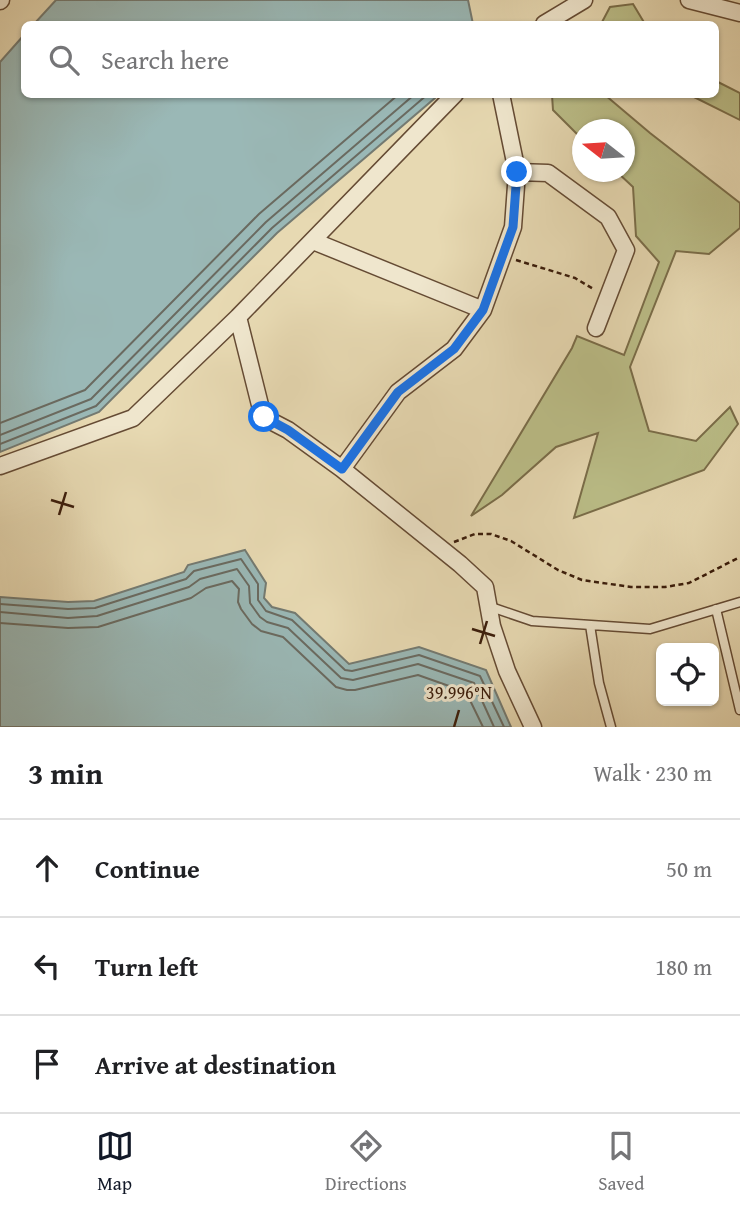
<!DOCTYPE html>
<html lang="en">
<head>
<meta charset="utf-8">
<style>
  :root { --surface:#fff; --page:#f6f6f6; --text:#202124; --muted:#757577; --line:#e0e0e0; --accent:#111827 }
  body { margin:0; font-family:"Gentium Book Plus",serif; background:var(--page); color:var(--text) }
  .controls { position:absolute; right:21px; bottom:21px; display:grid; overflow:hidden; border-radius:10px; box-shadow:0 2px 5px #0004 }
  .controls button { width:63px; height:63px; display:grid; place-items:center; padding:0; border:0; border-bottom:2px solid var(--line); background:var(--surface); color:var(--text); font:35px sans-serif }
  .compass { position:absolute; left:572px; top:119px; width:63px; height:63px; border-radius:50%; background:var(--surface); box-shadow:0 2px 5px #0004; rotate:287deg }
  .stop { position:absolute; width:21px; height:21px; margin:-16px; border:5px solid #1a73e8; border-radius:50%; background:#fff }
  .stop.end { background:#1a73e8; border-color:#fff; box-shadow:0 2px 7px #0008 }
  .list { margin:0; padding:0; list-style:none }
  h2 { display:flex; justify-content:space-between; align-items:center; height:91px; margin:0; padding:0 28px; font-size:30px }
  h2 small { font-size:23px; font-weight:400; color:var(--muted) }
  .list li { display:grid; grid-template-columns:46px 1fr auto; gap:21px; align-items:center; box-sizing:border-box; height:98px; padding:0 28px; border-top:2px solid var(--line) }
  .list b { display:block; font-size:26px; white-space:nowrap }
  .list em { font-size:23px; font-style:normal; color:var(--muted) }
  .icon { flex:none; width:38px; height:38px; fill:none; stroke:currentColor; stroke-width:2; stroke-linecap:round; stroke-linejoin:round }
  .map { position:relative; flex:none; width:740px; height:727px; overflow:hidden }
  .search { position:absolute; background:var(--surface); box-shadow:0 2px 5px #0004; left:21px; right:21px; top:21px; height:77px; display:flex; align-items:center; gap:18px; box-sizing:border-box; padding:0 24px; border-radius:10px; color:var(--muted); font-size:26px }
  .sheet { height:385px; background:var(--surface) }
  nav { display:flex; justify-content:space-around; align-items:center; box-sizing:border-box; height:98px; border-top:2px solid var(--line); background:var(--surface); font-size:19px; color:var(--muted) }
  nav a { display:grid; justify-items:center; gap:4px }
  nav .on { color:var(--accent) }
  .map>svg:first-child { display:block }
  .green { fill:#bbbe88; stroke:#7a6d49; stroke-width:2 }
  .water { fill:#9ab8b6; stroke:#747a71; stroke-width:2 }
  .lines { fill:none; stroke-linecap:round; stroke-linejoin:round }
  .shore { stroke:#6a6a60; stroke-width:2 }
  .lane-casing { stroke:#654b34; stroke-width:11 }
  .street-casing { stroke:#654b34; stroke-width:19 }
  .path { stroke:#3a1c0a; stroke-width:2.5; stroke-dasharray:5 3.5; stroke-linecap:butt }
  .lane { stroke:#efe6cd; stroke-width:8 }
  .street { stroke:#efe6cd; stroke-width:16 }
  .route { stroke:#1a73e8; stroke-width:9 }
  .ticks { fill:none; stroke:#3a1c0a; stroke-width:2.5 }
  .ticks-label { font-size:18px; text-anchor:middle; fill:#3a1c0a; stroke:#efe6cd; stroke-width:6; stroke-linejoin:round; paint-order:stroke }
</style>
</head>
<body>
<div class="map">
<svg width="740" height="727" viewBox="0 0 740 727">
  <rect width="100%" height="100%" fill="#e7d9b2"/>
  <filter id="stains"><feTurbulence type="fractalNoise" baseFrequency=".00286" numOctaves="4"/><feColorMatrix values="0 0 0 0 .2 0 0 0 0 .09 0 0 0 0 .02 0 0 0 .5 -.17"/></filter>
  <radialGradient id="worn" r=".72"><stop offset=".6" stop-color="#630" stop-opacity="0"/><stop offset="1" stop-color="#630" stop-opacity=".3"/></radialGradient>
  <path class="green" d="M633 4 645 24H601L610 7Z
    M716 81 740 93V120L690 95 716 94Z
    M552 95H605L650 133 740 203V228L709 254 676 251 630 367 649 431 696 441 730 407 738 424 704 470 574 518 598 433 556 447 502 495 471 516 572 348 577 336 624 355 659 262 636 236 633 187 617 172H624V130H582V139L553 110Z"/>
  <path class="water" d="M56 0H468L473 24H34Z
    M24 35V94L435 95V98L277 233 99 412 0 452V62Z
    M245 550 266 583 264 598 272 607 295 613 349 664 419 647 486 670 511 727H0V597L68 602 94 601 184 572 188 565Z"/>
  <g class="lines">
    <path class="shore" d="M0 423 85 390 259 214 399 94
      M0 435 91 399 266 222 415 94
      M0 444 96 406 272 228 428 94
      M0 604 68 609 95 608 186 579 194 571 241 559 258 584V600L266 611 292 620 345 670 352 671 419 655 480 676 504 727
      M0 612 68 618 97 616 189 587 200 579 237 569 249 586 250 603 260 617 267 622 288 628 341 678 353 680 418 664 474 683 494 727
      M0 623 68 628 98 627 191 598 206 588 232 581 239 589 238 602 241 609 252 624 261 631 283 637 336 687 347 690H355L418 675 466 692 483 727"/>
    <g class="lane-casing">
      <path id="lane" d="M488 606 532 621 650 629 740 602
        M716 609 740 710
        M590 625 599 683 611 727"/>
    </g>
    <g class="street-casing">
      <path id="street" d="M689 0 740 13
        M0 1 1 0
        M544 24 584 0
        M501 94 517 172 513 227 483 310 454 349 398 392 342 469 460 564 485 587 492 626 507 671 533 727
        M517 172 548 173 608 217 626 250 596 328
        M313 241 483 310
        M238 317 263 417 288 430 342 469
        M0 466 133 418 238 317 455 94"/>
    </g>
    <path class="path" d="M516 260 575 278 595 290
      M454 542 475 534H491L511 541 558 570 582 580 631 587H665L689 583 740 557"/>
    <use href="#lane" class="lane"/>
    <use href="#street" class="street"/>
  </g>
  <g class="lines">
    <path class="route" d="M264 417 288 430 342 469 398 392 454 349 483 310 513 227 517 172"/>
  </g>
  <path class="ticks" d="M51 500 74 507M59 515 66 492M472 629 495 636M480 644 487 621M454 727 459 710"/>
  <g class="ticks-label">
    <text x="459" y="699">39.996°N</text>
  </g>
  <rect width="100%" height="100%" filter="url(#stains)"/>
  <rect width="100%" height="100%" fill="url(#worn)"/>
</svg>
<div class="controls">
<button><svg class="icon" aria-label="locate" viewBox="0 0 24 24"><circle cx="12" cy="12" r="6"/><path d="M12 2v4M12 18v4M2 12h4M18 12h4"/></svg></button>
</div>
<svg class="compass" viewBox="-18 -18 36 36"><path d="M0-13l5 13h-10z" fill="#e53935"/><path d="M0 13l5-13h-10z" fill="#757577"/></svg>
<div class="stop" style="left:264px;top:417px"></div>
<div class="stop end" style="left:517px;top:172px"></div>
<div class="search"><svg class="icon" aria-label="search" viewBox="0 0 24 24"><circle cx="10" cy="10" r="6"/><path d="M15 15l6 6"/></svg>Search here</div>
</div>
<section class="sheet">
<h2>3 min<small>Walk · 230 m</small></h2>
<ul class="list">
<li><svg class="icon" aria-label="ahead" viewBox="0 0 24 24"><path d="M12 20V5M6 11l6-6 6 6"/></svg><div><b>Continue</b></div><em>50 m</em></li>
<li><svg class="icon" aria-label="left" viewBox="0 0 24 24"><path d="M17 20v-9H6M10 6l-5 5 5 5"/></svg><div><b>Turn left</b></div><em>180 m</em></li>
<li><svg class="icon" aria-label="arrive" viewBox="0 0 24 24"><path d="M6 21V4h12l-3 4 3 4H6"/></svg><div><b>Arrive at destination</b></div></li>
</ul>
</section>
<nav>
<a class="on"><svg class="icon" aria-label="map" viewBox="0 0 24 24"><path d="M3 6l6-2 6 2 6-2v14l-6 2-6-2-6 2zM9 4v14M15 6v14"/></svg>Map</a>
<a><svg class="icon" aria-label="directions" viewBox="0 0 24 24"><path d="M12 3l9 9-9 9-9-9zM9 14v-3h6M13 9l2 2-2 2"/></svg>Directions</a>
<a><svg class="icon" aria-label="saved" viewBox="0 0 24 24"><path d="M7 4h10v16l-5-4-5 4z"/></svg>Saved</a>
</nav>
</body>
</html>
